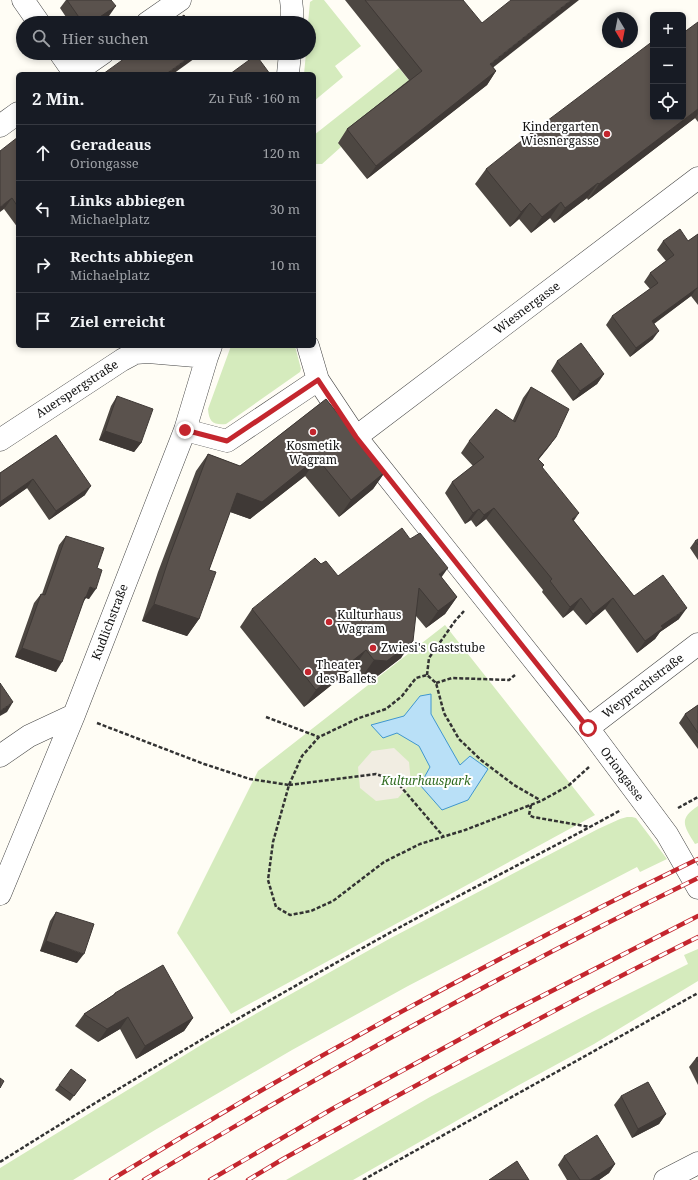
<!DOCTYPE html>
<html lang="de">
<head>
<meta charset="utf-8">
<style>
  :root { --surface:#171b24; --page:#20242c; --text:#f1f3f6; --muted:#9ea1a6; --line:#363941 }
  body { margin:0; font-family:"Noto Serif",serif; background:var(--page); color:var(--text) }
  .controls { position:absolute; right:12px; top:12px; display:grid; overflow:hidden; border-radius:6px; box-shadow:0 2px 6px #0003 }
  .controls button { width:36px; height:36px; display:grid; place-items:center; padding:0; border:0; border-bottom:1px solid var(--line); background:var(--surface); color:var(--text); font:20px sans-serif }
  .compass { position:absolute; left:602px; top:12px; width:36px; height:36px; border-radius:50%; background:var(--surface); box-shadow:0 2px 6px #0003; rotate:170deg }
  .stop { position:absolute; width:12px; height:12px; margin:-9px; border:3px solid #c4262e; border-radius:50%; background:#fff }
  .stop.end { background:#c4262e; border-color:#fff; box-shadow:0 1px 4px #0008 }
  .list { margin:0; padding:0; list-style:none }
  h2 { display:flex; justify-content:space-between; align-items:center; height:52px; margin:0; padding:0 16px; font-size:17px }
  h2 small { font-size:13px; font-weight:400; color:var(--muted) }
  .list li { display:grid; grid-template-columns:26px 1fr auto; gap:12px; align-items:center; box-sizing:border-box; height:56px; padding:0 16px; border-top:1px solid var(--line) }
  .list b { display:block; font-size:15px; white-space:nowrap }
  .list p { margin:0; font-size:13px; white-space:nowrap; color:var(--muted) }
  .list em { font-size:13px; font-style:normal; color:var(--muted) }
  .icon { flex:none; width:22px; height:22px; fill:none; stroke:currentColor; stroke-width:2; stroke-linecap:round; stroke-linejoin:round }
  .map { position:relative; flex:none; width:698px; height:1180px; overflow:hidden }
  .search { position:absolute; background:var(--surface); box-shadow:0 2px 6px #0003; left:16px; top:16px; width:300px; height:44px; display:flex; align-items:center; gap:10px; box-sizing:border-box; padding:0 14px; border-radius:22px; color:var(--muted); font-size:15px }
  .panel { position:absolute; background:var(--surface); box-shadow:0 2px 6px #0003; left:16px; top:72px; width:300px; height:276px; border-radius:6px }
  .map>svg:first-child { display:block }
  .green { fill:#d5ebbd }
  .plaza { fill:#f1ede2 }
  .water { fill:#b9e0f7; stroke:#3f96cf }
  .lines { fill:none; stroke-linecap:round; stroke-linejoin:round }
  .minor-casing { stroke:#444; stroke-width:23 }
  .path { stroke:#333; stroke-width:2.5; stroke-dasharray:4 2; stroke-linecap:butt }
  .minor { stroke:#fff; stroke-width:22 }
  .rail-casing { stroke:#c4262e; stroke-width:4.5 }
  .rail { stroke:#fff; stroke-width:3; stroke-dasharray:9; stroke-linecap:butt }
  .wall { fill:#4d4742 }
  .shaded-wall { fill:#3f3936 }
  .building { fill:#5a524d; stroke:#3f3936 }
  .route { stroke:#c4262e; stroke-width:5 }
  .poi-dot { fill:#c4262e; stroke:#fff; stroke-width:1.5 }
  .labels { text-anchor:middle; stroke-width:4; stroke-linejoin:round; paint-order:stroke }
  .poi-label { font-size:12px; fill:#111; stroke:#fff; text-anchor:start }
  .street-label { font-size:12px; fill:#111; stroke:#fff }
  .park-label { font-size:12px; font-style:italic; fill:#2f6b1f; stroke:#fff }
</style>
</head>
<body>
<div class="map">
<svg width="698" height="1180" viewBox="0 0 698 1180">
  <rect width="100%" height="100%" fill="#fffdf5"/>
  <path class="green" d="M313 0H324L361 46 335 66 343 77 314 101V74H304L306 53H309L308 23 310 2Z
    M399 68 412 84 338 142 341 147 322 164H314V135Z
    M231 346H295L301 369 300 372 226 424C213 425 209 422 208 409Z
    M445 625 595 815 231 1014 177 933 258 771Z
    M698 806V843L695 844C684 826 678 819 698 806Z
    M627 817H632L636 818 667 859 640 872 637 867 408 986 292 1050 155 1130 73 1180H0V1168L211 1039 389 939 598 829 620 819Z
    M698 949V981L594 1044 519 1085 353 1180H286L430 1097 592 1012 688 964 684 955Z"/>
  <path class="plaza" d="M394 748 409 762 411 783 398 798 376 801 360 788 358 767 372 751Z"/>
  <path class="water" d="M431 694V714L460 765 470 756 488 769 468 800 442 810 420 785 430 767 419 746 397 733 383 738 371 725 404 716 420 696Z"/>
  <g class="lines">
    <g class="minor-casing">
      <path id="minor" d="M23 0 39 23
        M291 0 292 9V23
        M147 23 180 0
        M60 53 74 73
        M73 74 103 53
        M288 74 290 53
        M0 126 18 113
        M308 346 318 380 356 437 588 728 667 834 698 888
        M185 430 227 441 318 380
        M356 437 698 178
        M0 440 122 360 135 353 148 352 207 357
        M588 728 698 644
        M0 756 29 736 74 715
        M0 894 74 715 185 430 207 357 211 346
        M665 1180 698 1163"/>
    </g>
    <path class="path" d="M427 675 429 658 455 621 464 611
      M436 683 452 678 509 680 515 675
      M266 717 319 737
      M97 723 204 764 250 779 289 785 273 842 268 880 276 907 290 915 311 911 333 901 384 862 420 844 465 830 541 801 568 786 589 767
      M289 785 302 756 319 737 359 718 386 709 402 696 416 678 427 675 436 683 444 713 459 739 481 760 514 785 540 800
      M289 785 376 774 396 781 443 836
      M531 805 529 815 533 817 590 827
      M678 808 698 797
      M0 1162C128 1081 260 1005 393 931 468 890 545 852 621 810
      M363 1180 698 993"/>
    <use href="#minor" class="minor"/>
    <g class="rail-casing">
      <path id="rail" d="M111 1180C301 1063 498 956 698 859
        M144 1180C324 1072 509 970 698 878
        M210 1180 332 1109 497 1019 698 916
        M248 1180 283 1159C420 1083 557 1007 698 937"/>
    </g>
    <use href="#rail" class="rail"/>
  </g>
  <path class="wall" d="M66 0H111L109 16 99 23H70L60 8Z
    M345 0H463L493 67 496 71 487 85 367 179 338 143 347 129 409 80Z
    M698 22V122L695 118 588 200 587 198 554 223 550 218 531 233 519 219 510 227 475 184 486 169 653 117Z
    M18 137V228L4 209Z
    M698 234V305L691 296 654 324 653 339 630 357 606 325 612 316 650 289 644 282 650 273 666 261 657 250 663 241H688Z
    M557 361 604 374 597 384 573 401 551 371Z
    M531 387 556 437 538 460 542 467 574 521 634 596 679 619 660 632 655 639 637 653 605 609 586 625 573 610 563 618 542 592 543 590 486 519 476 527 471 520 465 524 445 493 452 482 473 466 461 453 469 441 513 420 523 398Z
    M117 396 141 443 134 452 99 440 111 406Z
    M326 399 385 472 373 489 339 517 305 476 250 519 230 512 209 570 199 619 187 636 142 621 158 572 196 471 208 454 240 466Z
    M56 435 85 495 49 520 27 488 0 507V473Z
    M66 536 97 568 89 599 86 598 84 600 56 672 15 657 34 603 41 594H42L59 545Z
    M410 539 441 577 457 597 445 614 426 628 416 616 401 658 375 678 362 677 354 667 304 707 240 627 252 609 338 576Z
    M698 539V560L690 548 695 541Z
    M698 705V749L679 723 685 714Z
    M56 912 77 963 40 951 50 921Z
    M115 993 193 1018 184 1031 136 1059 120 1029 98 1042 75 1026 84 1014 113 995Z
    M698 1057V1085L689 1067 696 1058Z
    M86 1080 70 1101 55 1090 59 1085Z
    M621 1096 666 1114 659 1124 632 1138 614 1105Z
    M564 1156 615 1164 609 1173 599 1180H567L558 1165Z"/>
  <path class="shaded-wall" d="M571 0H579L481 77 490 64Z
    M116 6 109 16 99 23H91Z
    M195 53H200L198 56 173 74H166Z
    M496 71 487 85 367 179 376 166Z
    M698 109V114L695 118 588 200 599 184Z
    M598 183 587 198 554 223 565 208Z
    M12 198 4 209 0 212V207Z
    M561 202 550 218 531 233 542 217Z
    M530 203 519 219 510 227 521 212Z
    M697 288 691 296 645 330 652 321Z
    M659 331 653 339 630 357 636 348Z
    M604 374 597 384 573 401 580 391Z
    M105 431 141 443 134 452 99 440Z
    M556 437 548 448 530 470 538 459Z
    M317 458 305 476 250 519 225 510 237 493Z
    M385 472 373 489 339 517 351 500Z
    M33 479 27 488 0 507V502Z
    M91 486 85 495 49 520 56 511Z
    M494 508 486 519 476 527 484 515Z
    M479 509 471 520 465 524 473 513Z
    M579 513 571 525 572 519Z
    M448 568 436 585 439 574Z
    M90 587 96 589 89 599 86 598 80 607Z
    M457 597 445 614 426 628 438 611Z
    M581 598 573 610 563 618 570 607Z
    M613 598 605 609 586 625 593 614Z
    M154 604 199 619 187 636 142 621Z
    M687 608 679 619 660 632 655 639 637 653 645 641 661 626Z
    M413 641 401 658 375 678 362 677 374 660Z
    M22 648 62 662 56 672 15 657Z
    M366 650 354 667 304 707 316 690Z
    M13 702 7 712 0 716V711Z
    M46 941 84 954 77 963 40 951Z
    M128 1017 120 1029 98 1042 107 1029Z
    M193 1018 184 1031 136 1059 145 1046Z
    M666 1114 659 1124 632 1138 638 1129Z
    M615 1164 609 1173 599 1180H590Z"/>
  <path class="building" d="M67 0H111L116 6 91 23H83Z
    M365 0H463L482 23 511 0H571L490 64 496 71 376 166 347 129 422 71Z
    M184 15 189 23H173Z
    M698 22V109L599 184 598 183 565 208 561 202 542 217 530 203 521 212 486 169 535 130 653 41V117H683V33Z
    M132 53H195L166 74H103Z
    M256 55 270 74H230Z
    M18 137V207L12 198 0 207V151Z
    M680 229 688 241 698 234V288H697L652 321 659 331 636 348 612 316 658 283 650 273 674 255 663 241Z
    M581 343 604 374 580 391 557 361Z
    M531 387 569 409 556 437 538 459 544 465 542 467 579 513 572 519 634 596 663 575 687 608 661 626 663 628 645 641 613 598 593 614 581 598 570 607 550 581 552 579 494 508 484 515 479 509 473 513 452 482 484 457 469 441 496 409 515 422Z
    M117 396 153 409 141 443 105 431Z
    M326 399 385 472 351 500 317 458 262 502 237 493 209 570 216 572 199 619 154 604 170 555 208 454 240 466Z
    M56 435 91 486 56 511 33 479 0 502V473Z
    M402 528 410 539 420 533 448 568 439 574 457 597 438 611 419 588 413 641 387 661 374 660 366 650 316 690 252 609 315 558 321 564 326 561 338 576Z
    M66 536 104 548 97 568 102 570 96 589 90 587 86 597H85L62 662 22 648 41 594 45 595Z
    M698 539V545L695 541Z
    M0 683 13 702 0 711Z
    M698 705V733L685 714Z
    M56 912 94 924 84 954 46 941Z
    M163 965 193 1018 145 1046 128 1017 107 1029 84 1014 115 994V993Z
    M698 1057V1062L696 1058Z
    M71 1069 86 1080 74 1096 59 1085Z
    M0 1078 4 1081 0 1088Z
    M648 1082 666 1114 638 1129 621 1096Z
    M597 1135 615 1164 590 1180H580L564 1156Z
    M517 1161 529 1180H489Z"/>
  <g class="lines">
    <path class="route" d="M185 430 227 441 318 380 356 437 588 728"/>
  </g>
  <g class="poi-dot">
    <circle cx="607" cy="134" r="4"/>
    <circle cx="313" cy="432" r="4"/>
    <circle cx="329" cy="622" r="4"/>
    <circle cx="373" cy="648" r="4"/>
    <circle cx="308" cy="672" r="4"/>
  </g>
  <g class="labels">
    <g class="poi-label">
      <text x="599" y="131" text-anchor="end">Kindergarten<tspan x="599" dy="14">Wiesnergasse</tspan></text>
      <text x="313" y="450" text-anchor="middle">Kosmetik<tspan x="313" dy="14">Wagram</tspan></text>
      <text x="337" y="619">Kulturhaus<tspan x="337" dy="14">Wagram</tspan></text>
      <text x="381" y="652">Zwiesi's Gaststube</text>
      <text x="316" y="669">Theater<tspan x="316" dy="14">des Ballets</tspan></text>
    </g>
    <g class="street-label">
      <text transform="translate(527 308) rotate(-37)" y="4">Wiesnergasse</text>
      <text transform="translate(77 389) rotate(-33)" y="4">Auerspergstraße</text>
      <text transform="translate(110 622) rotate(-69)" y="4">Kudlichstraße</text>
      <text transform="translate(643 686) rotate(-37)" y="4">Weyprechtstraße</text>
      <text transform="translate(622 774) rotate(53)" y="4">Oriongasse</text>
    </g>
    <g class="park-label">
      <text x="426" y="785">Kulturhauspark</text>
    </g>
  </g>
</svg>
<div class="controls">
<button>+</button>
<button>−</button>
<button><svg class="icon" aria-label="locate" viewBox="0 0 24 24"><circle cx="12" cy="12" r="6"/><path d="M12 2v4M12 18v4M2 12h4M18 12h4"/></svg></button>
</div>
<svg class="compass" viewBox="-18 -18 36 36"><path d="M0-13l5 13h-10z" fill="#e53935"/><path d="M0 13l5-13h-10z" fill="#9ea1a6"/></svg>
<div class="stop" style="left:588px;top:728px"></div>
<div class="stop end" style="left:185px;top:430px"></div>
<div class="search"><svg class="icon" aria-label="search" viewBox="0 0 24 24"><circle cx="10" cy="10" r="6"/><path d="M15 15l6 6"/></svg>Hier suchen</div>
<section class="panel">
<h2>2 Min.<small>Zu Fuß · 160 m</small></h2>
<ul class="list">
<li><svg class="icon" aria-label="ahead" viewBox="0 0 24 24"><path d="M12 20V5M6 11l6-6 6 6"/></svg><div><b>Geradeaus</b><p>Oriongasse</p></div><em>120 m</em></li>
<li><svg class="icon" aria-label="left" viewBox="0 0 24 24"><path d="M17 20v-9H6M10 6l-5 5 5 5"/></svg><div><b>Links abbiegen</b><p>Michaelplatz</p></div><em>30 m</em></li>
<li><svg class="icon" aria-label="right" viewBox="0 0 24 24"><path d="M7 20v-9h11M14 6l5 5-5 5"/></svg><div><b>Rechts abbiegen</b><p>Michaelplatz</p></div><em>10 m</em></li>
<li><svg class="icon" aria-label="arrive" viewBox="0 0 24 24"><path d="M6 21V4h12l-3 4 3 4H6"/></svg><div><b>Ziel erreicht</b></div></li>
</ul>
</section>
</div>
</body>
</html>
